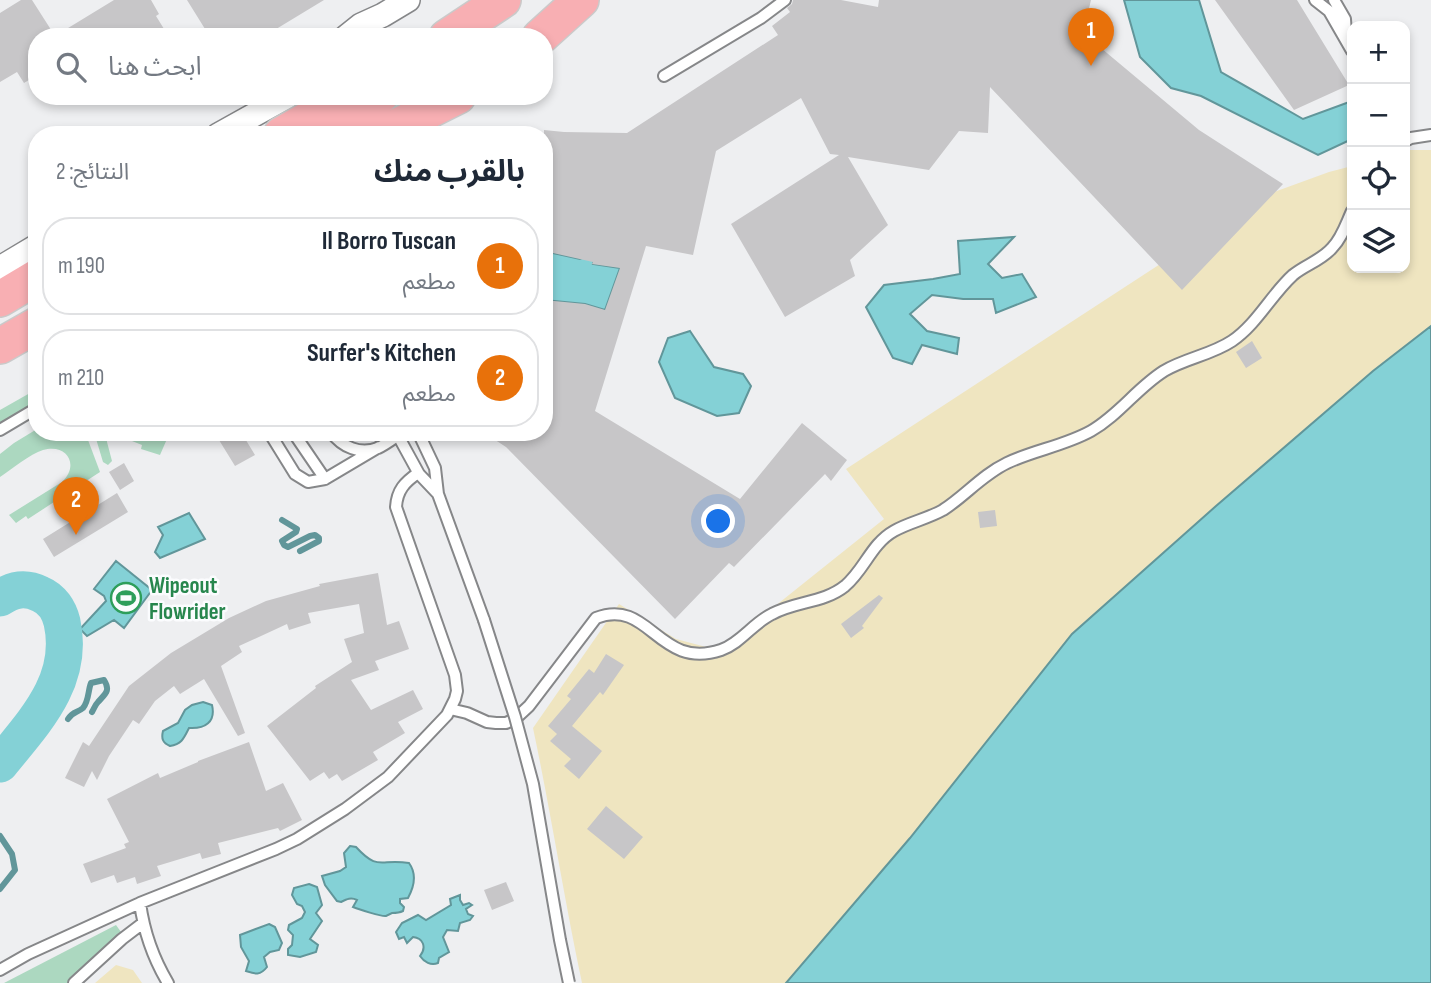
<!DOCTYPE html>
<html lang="ar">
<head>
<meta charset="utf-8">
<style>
  :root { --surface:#fff; --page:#f2f2f3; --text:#1f2937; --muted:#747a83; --line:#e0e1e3; --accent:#8b6a0a }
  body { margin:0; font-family:"Sofia Sans Condensed","Noto Sans Arabic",sans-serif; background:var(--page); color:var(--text); direction:rtl }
  .controls { position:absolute; right:21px; top:21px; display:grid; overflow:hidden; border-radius:14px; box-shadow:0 4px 10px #0003 }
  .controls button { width:63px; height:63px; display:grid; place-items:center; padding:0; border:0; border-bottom:2px solid var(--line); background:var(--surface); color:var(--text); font:35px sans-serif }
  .you { position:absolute; left:719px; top:522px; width:24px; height:24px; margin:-18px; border:5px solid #fff; border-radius:50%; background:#1a73e8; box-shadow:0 0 0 10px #1a73e833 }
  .badge { display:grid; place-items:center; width:46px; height:46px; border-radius:50%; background:var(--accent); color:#fff; font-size:23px; font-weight:700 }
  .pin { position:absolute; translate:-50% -58px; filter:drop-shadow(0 2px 4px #0008) }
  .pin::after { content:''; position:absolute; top:37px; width:24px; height:21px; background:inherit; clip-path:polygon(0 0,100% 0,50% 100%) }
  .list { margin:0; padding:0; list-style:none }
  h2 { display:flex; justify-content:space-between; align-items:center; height:91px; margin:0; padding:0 28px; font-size:30px }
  h2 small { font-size:23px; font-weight:400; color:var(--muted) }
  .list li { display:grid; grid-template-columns:46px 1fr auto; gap:21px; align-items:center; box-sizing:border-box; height:98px; margin:0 14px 14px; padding:0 14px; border:2px solid var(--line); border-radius:28px }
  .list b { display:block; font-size:26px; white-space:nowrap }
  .list p { margin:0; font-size:23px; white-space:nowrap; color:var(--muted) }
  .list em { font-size:23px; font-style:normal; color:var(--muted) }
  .icon { flex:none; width:38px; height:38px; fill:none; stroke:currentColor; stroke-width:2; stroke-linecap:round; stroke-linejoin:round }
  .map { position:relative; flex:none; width:1431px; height:983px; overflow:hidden; direction:ltr }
  .search { position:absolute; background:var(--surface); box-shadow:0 4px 10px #0003; left:28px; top:28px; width:525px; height:77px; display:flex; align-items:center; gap:18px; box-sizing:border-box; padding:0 24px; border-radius:28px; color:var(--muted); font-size:26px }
  .panel { position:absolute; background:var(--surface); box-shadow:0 4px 10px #0003; left:28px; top:126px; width:525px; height:315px; border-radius:28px; direction:rtl }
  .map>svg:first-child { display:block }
  .green { fill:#acd8c0 }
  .sand { fill:#efe5c0 }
  .water { fill:#84d1d6; stroke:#61969a; stroke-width:2 }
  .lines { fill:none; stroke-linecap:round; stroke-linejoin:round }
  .stream { stroke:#61969a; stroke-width:6 }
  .river { stroke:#84d1d6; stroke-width:37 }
  .building { fill:#c7c6c8 }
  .lane-casing { stroke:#868789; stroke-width:14 }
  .street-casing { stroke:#868789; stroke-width:26 }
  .primary-casing { stroke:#cacaca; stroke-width:38 }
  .lane { stroke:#fff; stroke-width:10 }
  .street { stroke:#fff; stroke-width:23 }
  .primary { stroke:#f8afb3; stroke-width:35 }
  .lane-bridge-casing { stroke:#868789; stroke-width:14; stroke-linecap:butt }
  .lane-bridge { stroke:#fff; stroke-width:10 }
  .labels { text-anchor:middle; stroke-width:5; stroke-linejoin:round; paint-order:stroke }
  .leisure-label { font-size:23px; font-weight:bold; fill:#27864d; stroke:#fbfcfe; text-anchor:start }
</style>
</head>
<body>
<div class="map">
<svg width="1431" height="983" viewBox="0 0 1431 983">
  <rect width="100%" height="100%" fill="#eeeff1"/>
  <path class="green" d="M37 389V404L0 426V410Z
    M37 429V432H85L100 472 28 519 26 516 16 523 9 515 62 482C80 465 67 443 43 450 30 454 12 469 0 477V454L14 443Z
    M94 432H106L107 442 112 461 108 465 103 462Z
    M135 432H170L160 455 141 449 142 445 132 441Z
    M116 925 121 932 67 983H4Z"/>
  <path class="sand" d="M1405 150H1431V326L1373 371 1216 506 1072 634 910 838 786 983H582C564 898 551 813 533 728L619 604 676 639 706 647 729 643 884 519 846 469 1266 195 1329 172 1352 166V268H1405Z
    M116 965 133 970 142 983H95Z"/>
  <path class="water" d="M1124 0H1199L1221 72 1303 119 1352 101V139L1318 155 1201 96 1171 88 1140 57Z
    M1014 237 988 264 1002 278 1022 274 1036 297 996 313 993 299H963L932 295 910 314 927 331 959 338 957 354 922 345 912 364 893 358 866 307 884 285 933 279 960 274 958 241Z
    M544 251 580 259 597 251 593 264 620 268 605 310 585 304 544 300Z
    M1431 326V983H786L910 838 1072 634 1216 506 1373 371Z
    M690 331 714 367 743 374 751 386 739 413 717 416 675 398 659 362 668 338Z
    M189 513 205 539 160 558 155 552 163 535 158 527Z
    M116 561 152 590 124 628 114 620 87 636 80 629 106 601 104 596 94 589Z
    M203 702 212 705C216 722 205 729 189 728 184 738 182 744 170 746 163 743 161 739 163 731L178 723 185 710 192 705Z
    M350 846 356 847C379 872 380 858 409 863 417 874 414 887 408 898L400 899V903L404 907 403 911C399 913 396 913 392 913 390 914 388 915 386 916 382 917 358 909 353 907L357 900C351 897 347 899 341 902L337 901 325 885 322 876 340 871 346 867 344 853Z
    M309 884 317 887 322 905 316 913 322 921 310 939 318 945 316 952 300 957 288 955V949L292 945 293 935 288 930 289 925 302 918 305 912 302 906 297 904 292 895 294 888Z
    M460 895V900L463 905 469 903 472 905 466 909 468 914 473 916 470 920 460 923 458 931 447 930 443 937 449 952 439 958 438 963C431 966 424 962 420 956 427 947 423 938 413 937L407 943 404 937 399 939 396 932 402 923 418 915 426 920 451 905 450 899Z
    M269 924 275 927 282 943 279 950 270 952 264 957 267 967C260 976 255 974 246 971L249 961 241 947 240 935Z"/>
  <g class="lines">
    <path class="stream" d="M282 520 297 529 296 532 282 541 284 545 288 547 310 536 315 535 319 538V541L300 551
      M68 719C73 711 77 713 83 708 89 701 88 690 91 683L104 680C111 691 105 694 98 702 95 705 94 709 92 712
      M0 836 12 854 15 870 0 889"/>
    <path class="river" d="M0 598C13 589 26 587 40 594 52 599 59 610 62 622 75 681 34 722 0 764"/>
  </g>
  <path class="building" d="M21 0H32L55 36 114 0H151L159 14 156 16 169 37H37V75L24 83 17 72 0 82V13Z
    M187 0H324L263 37H210Z
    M793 0H841L878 7 879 0H1091L1083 33 1199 130 1283 184 1182 290 990 87 988 133 959 131 929 170 848 157 888 225 850 260 855 276 785 317 731 224 839 155 830 154 801 98 716 151 693 255 646 246 595 411 740 499 802 423 847 460 831 481 825 474 734 567 729 563 675 619 506 447 483 432H544V300L585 304 605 310 620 268 592 264 593 262 544 251V130L564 132 627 133 778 35 772 26 790 12 787 8 792 4Z
    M1215 0H1297L1349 85 1294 110Z
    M1252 341 1262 358 1246 368 1236 352Z
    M232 432H241L255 455 235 466 219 440Z
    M124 463 134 481 120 490 109 472Z
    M117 493 128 512 54 557 43 539Z
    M995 510 997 526 980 528 978 512Z
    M378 573 387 625 399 621 409 649 375 661 379 670 351 680 371 710 413 690 423 709 398 722 405 733 373 752 378 760 342 781 337 774 329 779 324 772 310 781 267 726 316 688 315 686 352 662 344 639 364 633 359 604 308 613 311 623 289 630 287 624 239 646 242 652 221 666 245 733 238 736 204 679 180 694 174 686 155 701 139 724 133 720 109 756 97 780 92 771 84 787 65 778 83 742 89 746 129 686 171 653 229 618 266 601 320 586 319 584Z
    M879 595 883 598 862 626 864 628 851 638 841 624Z
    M606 654 624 665 603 695 600 692 572 726 602 751 579 779 564 766 571 759 550 741 557 734 548 726 571 699 567 696 589 669 594 673Z
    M249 742 266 791 283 783 302 820 280 831 278 828 218 843 221 854 202 859 200 853 157 866 161 876 137 884 135 877 117 883 114 875 91 883 83 864 126 848 124 844 129 842 107 799 158 773 160 778 198 762V761Z
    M606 806 643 837 624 859 587 829Z
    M506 882 514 901 492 910 484 890Z"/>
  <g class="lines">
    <g class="lane-casing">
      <path id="lane" d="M1315 0 1329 11 1352 51
        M1334 0 1345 19 1346 34
        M664 76 761 18 785 0
        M1405 141 1411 138 1431 135
        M0 430 37 408
        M269 432 295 474 308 482 325 479 379 447
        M293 432 325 479
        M331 432C342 447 360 455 378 448 387 444 395 437 403 432
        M396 432 419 474 438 494
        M418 432 435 468 438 494 484 620
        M450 709 467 713 487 722 496 723H506L515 719 529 706 596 618C650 597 658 671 721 650 741 643 753 623 772 614 796 601 824 603 845 586 865 569 871 544 894 531 910 522 927 519 943 510 965 496 982 475 1007 463 1034 450 1064 446 1091 431 1119 415 1137 388 1164 371 1186 358 1211 355 1232 341 1257 324 1271 295 1293 275 1305 265 1322 260 1332 248 1342 238 1346 224 1352 211
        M140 903C144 932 153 958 168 983
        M0 970 28 954 140 903 276 849 297 839 345 809 388 777 447 715 455 699 457 691 455 675 396 507C397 490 405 482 418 473
        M74 983 122 939 143 923"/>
    </g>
    <g class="street-casing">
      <path id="street" d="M346 37 361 25 383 15 408 0
        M218 135 288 96
        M0 268 37 246"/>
    </g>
    <g class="primary-casing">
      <path id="primary" d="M447 37 503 0
        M540 37 581 0
        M332 126 380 96
        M281 135 349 96
        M380 135 458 96
        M0 299 37 277
        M0 346 37 325"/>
    </g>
    <use href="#lane" class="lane"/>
    <use href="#street" class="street"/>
    <use href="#primary" class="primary"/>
    <g class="lane-bridge-casing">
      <path id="lane-bridge" d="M484 620 515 717 533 784 560 940 569 983"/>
    </g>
    <use href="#lane-bridge" class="lane-bridge"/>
  </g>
  <defs>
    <g id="stadium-ring" transform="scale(1.575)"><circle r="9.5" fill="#fbfcfe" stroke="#2e9e5b" stroke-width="1.5"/><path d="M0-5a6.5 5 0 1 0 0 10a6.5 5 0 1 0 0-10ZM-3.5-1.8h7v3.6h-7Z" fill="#2e9e5b"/></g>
  </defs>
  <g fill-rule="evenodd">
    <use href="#stadium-ring" x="126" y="598"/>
  </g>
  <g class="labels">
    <g class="leisure-label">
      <text x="149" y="593">Wipeout<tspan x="149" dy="26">Flowrider</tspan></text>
    </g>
  </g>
</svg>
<div class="controls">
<button>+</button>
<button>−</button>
<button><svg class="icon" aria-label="locate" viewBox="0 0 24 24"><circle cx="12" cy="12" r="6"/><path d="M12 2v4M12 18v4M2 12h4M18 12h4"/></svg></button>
<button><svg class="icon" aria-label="layers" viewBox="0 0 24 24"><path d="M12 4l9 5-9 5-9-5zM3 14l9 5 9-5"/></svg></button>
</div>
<div class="you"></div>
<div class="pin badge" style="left:1091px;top:66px;background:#e8710a">1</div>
<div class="pin badge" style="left:76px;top:535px;background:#e8710a">2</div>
<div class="search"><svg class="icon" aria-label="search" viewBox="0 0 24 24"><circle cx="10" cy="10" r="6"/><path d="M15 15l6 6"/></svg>ابحث هنا</div>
<section class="panel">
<h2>بالقرب منك<small>النتائج: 2</small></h2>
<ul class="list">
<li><span class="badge" style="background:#e8710a">1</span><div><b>Il Borro Tuscan</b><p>مطعم</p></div><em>190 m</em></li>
<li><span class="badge" style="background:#e8710a">2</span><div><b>Surfer's Kitchen</b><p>مطعم</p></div><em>210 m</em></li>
</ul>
</section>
</div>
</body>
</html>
